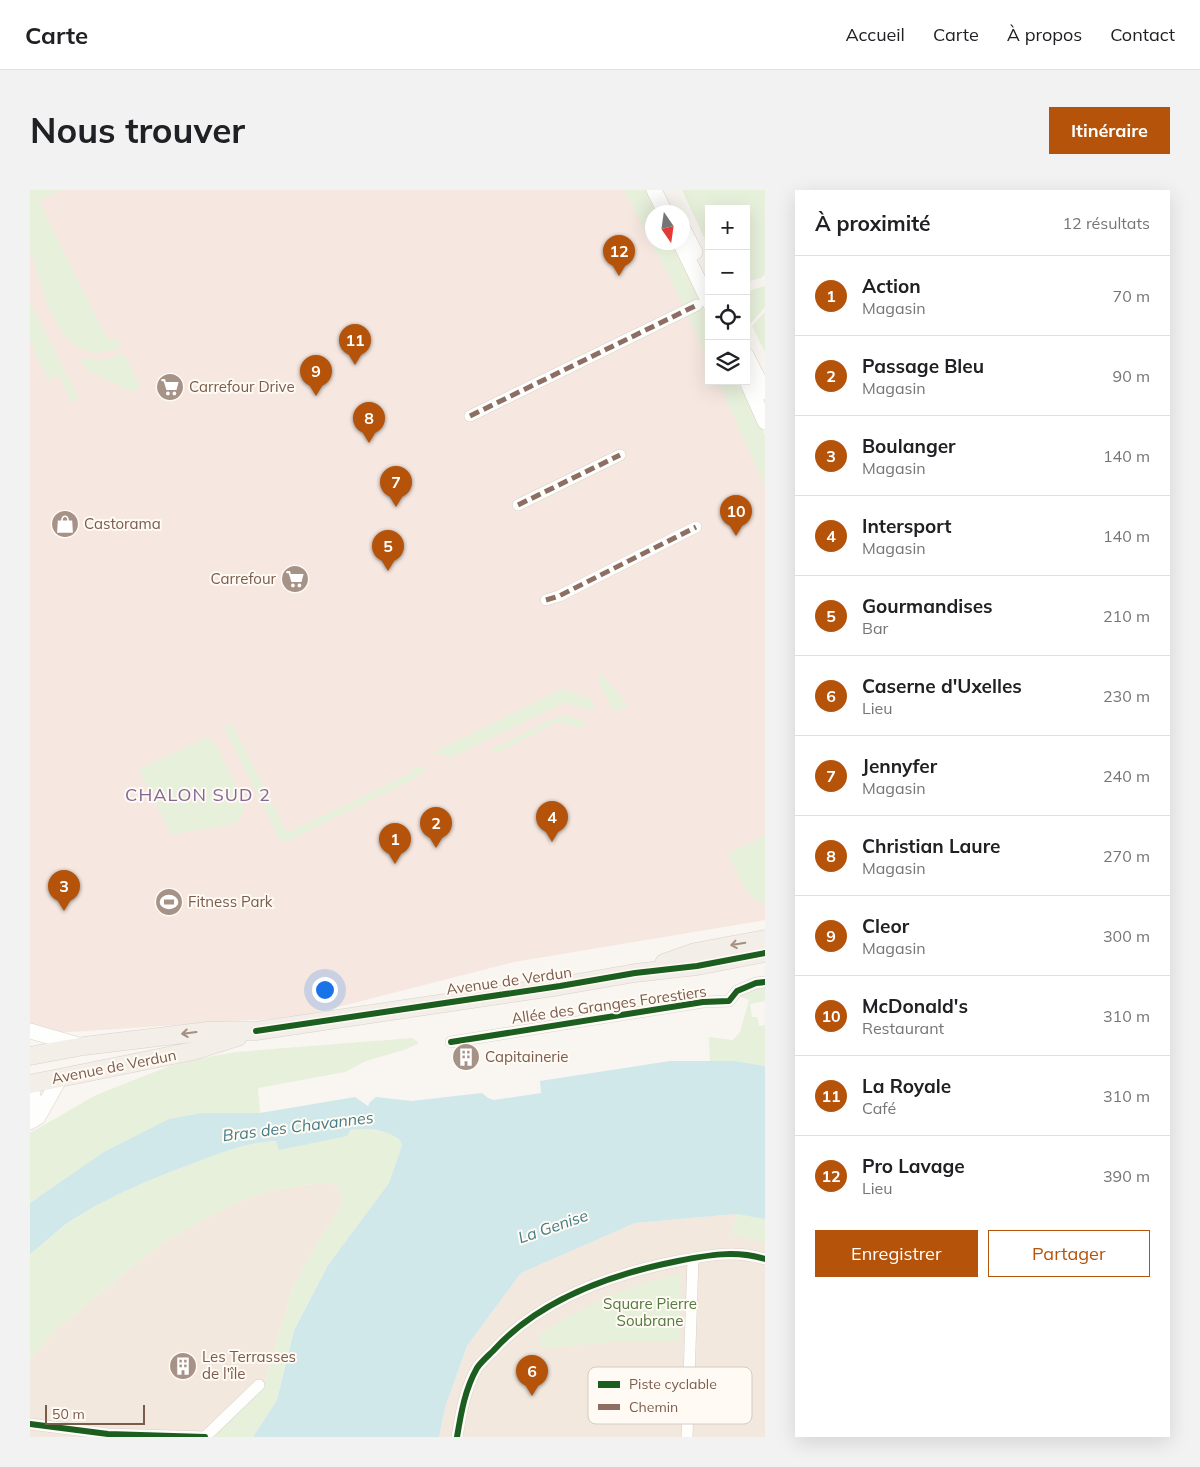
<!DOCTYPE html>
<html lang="fr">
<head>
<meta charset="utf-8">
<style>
  :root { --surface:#fff; --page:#f2f2f2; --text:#202124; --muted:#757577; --line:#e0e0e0; --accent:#b45309 }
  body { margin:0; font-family:Mulish,sans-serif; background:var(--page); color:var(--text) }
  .controls { position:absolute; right:15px; top:15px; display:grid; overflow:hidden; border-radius:0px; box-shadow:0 5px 20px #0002 }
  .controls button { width:45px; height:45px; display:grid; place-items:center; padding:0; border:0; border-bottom:1px solid var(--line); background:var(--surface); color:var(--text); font:25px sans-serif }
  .compass { position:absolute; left:615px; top:15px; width:45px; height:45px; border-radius:50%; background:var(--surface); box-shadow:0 5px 20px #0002; rotate:167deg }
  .scale { position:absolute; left:15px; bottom:12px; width:100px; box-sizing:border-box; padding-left:5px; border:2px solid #7a5c4d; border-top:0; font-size:14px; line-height:18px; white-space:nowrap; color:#7a5c4d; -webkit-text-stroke:4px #fffaf3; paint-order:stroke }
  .you { position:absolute; left:294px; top:799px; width:18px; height:18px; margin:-12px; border:4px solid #fff; border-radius:50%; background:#1a73e8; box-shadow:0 0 0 8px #1a73e833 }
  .badge { display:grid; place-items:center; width:32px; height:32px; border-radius:50%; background:var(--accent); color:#fff; font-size:16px; font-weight:700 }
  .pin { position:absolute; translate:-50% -41px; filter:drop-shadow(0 1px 2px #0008) }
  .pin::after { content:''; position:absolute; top:26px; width:18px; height:15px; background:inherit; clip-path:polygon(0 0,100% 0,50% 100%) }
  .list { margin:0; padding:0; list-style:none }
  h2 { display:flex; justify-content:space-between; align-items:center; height:65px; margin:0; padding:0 20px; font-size:21px }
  h2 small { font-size:16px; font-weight:400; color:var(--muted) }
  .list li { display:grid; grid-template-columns:32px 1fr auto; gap:15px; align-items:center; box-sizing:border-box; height:80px; padding:0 20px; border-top:1px solid var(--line) }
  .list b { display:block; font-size:19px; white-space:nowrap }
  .list p { margin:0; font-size:16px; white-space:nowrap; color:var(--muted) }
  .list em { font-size:16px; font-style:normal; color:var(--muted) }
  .actions { display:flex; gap:10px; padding:15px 20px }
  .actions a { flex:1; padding:11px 0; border:1px solid var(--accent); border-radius:0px; text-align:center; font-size:18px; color:var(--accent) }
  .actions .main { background:var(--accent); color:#fff }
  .icon { flex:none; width:28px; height:28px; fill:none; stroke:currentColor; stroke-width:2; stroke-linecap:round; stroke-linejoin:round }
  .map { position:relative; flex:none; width:735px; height:1247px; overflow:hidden; border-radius:0px }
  header { display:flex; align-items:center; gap:30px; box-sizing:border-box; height:70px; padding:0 25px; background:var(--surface); border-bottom:1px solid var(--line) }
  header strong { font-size:24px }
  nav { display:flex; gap:28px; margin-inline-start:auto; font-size:18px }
  .intro { display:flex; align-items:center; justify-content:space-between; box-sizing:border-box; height:120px; padding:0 30px }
  h1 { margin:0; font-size:35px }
  .button { padding:12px 22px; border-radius:0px; background:var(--accent); color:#fff; font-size:18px; font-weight:700 }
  main { display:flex; gap:30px; padding:0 30px }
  aside { flex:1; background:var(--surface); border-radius:0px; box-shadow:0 5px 20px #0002 }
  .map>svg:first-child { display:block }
  .residential { fill:#f2e8de }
  .commercial { fill:#f6e8e1 }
  .green { fill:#e7f0db }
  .water { fill:#d0e8ea }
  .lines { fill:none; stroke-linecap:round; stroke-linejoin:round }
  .street-casing { stroke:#d7d1cb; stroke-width:12 }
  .secondary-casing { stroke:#d9d2cb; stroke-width:16 }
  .primary-casing { stroke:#dad1cc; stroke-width:19 }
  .street { stroke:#fefefd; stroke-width:11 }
  .secondary { stroke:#fefefd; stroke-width:15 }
  .primary { stroke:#f3eee8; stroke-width:18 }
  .quiet { stroke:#8d6e63; stroke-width:5; stroke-dasharray:10 5; stroke-linecap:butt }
  .cycleway-casing { stroke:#fffaf3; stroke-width:9 }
  .cycleway { stroke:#1b5e20; stroke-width:6 }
  .oneway { stroke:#a48f83 }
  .labels { text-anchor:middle; stroke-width:4; stroke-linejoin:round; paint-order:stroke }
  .poi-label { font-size:15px; fill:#7a5c4d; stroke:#fffaf3; text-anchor:start }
  .street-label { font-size:15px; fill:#7a5c4d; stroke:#fffaf3 }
  .park-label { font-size:15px; fill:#537a41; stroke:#fffaf3 }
  .water-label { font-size:16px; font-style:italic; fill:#437c86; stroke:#fffaf3 }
  .quarter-label { font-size:18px; letter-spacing:1px; fill:#846695; stroke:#fffaf3 }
  .key { fill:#fffaf3; stroke:#d7cbc1; stroke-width:1 }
  .key-label { font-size:14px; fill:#7a5c4d }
</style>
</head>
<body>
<header>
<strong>Carte</strong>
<nav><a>Accueil</a><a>Carte</a><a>À propos</a><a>Contact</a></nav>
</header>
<div class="intro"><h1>Nous trouver</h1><a class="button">Itinéraire</a></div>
<main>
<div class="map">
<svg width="735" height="1247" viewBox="0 0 735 1247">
  <rect width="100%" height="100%" fill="#f9f5f0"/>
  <path class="residential" d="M282 994H304L310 1000 312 1011 310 1019 290 1049 262 1099 234 1195 187 1241 184 1247H0V1169L25 1140 133 1052 199 1016 238 1001Z
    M706 1024 735 1029V1247H409L415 1218 437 1156 491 1083 605 1033Z"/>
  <path class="commercial" d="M0 0H602L622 52 679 148V191H698L735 273V730L484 772 269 827 25 843 0 834Z"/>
  <path class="green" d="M0 0H32L9 11 78 151 86 148 91 157C43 179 23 133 11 95 8 86 6 77 3 69 1 65 1 66 0 62 0 44 0 19 0 0Z
    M594 0H616L628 22H622V52L644 53 679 122V171L641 90Z
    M652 0H735V84L731 88 716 92V19H679V58Z
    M735 96V117L721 133 716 129V102Z
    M0 112 49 209 42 213 29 185 19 190 5 164 4 158 0 152Z
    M735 122V162L722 136Z
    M94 163 110 198 102 202 57 180 53 174 52 168 77 170Z
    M688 191H712L735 245V297Z
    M570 482 599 516 584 522 569 493Z
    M532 499 561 509 565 521 534 513 420 568 416 566 402 563Z
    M536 525 556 532V536L548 538 534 533 523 534 467 563 459 560 520 530Z
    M202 534 257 643 381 583 383 578 398 577 384 589 256 652 249 649 194 538Z
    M175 548 182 549C189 563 213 604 214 618 214 624 209 630 204 634L141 644 109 579Z
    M735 645V713L725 711 714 697 698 664Z
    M735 795V811L720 814 722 827H727L729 836 735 835V876L705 871H680L679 847 703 850 710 842 719 810 709 806Z
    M382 848 389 853 377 859 336 871 315 882 228 898 230 923H173L5 1009 0 1013V943L66 905 137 877 166 869 206 862Z
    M329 939 359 942 370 950 372 955 359 993 298 1075 264 1139 247 1210 223 1247H184L187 1241 234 1195 262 1099 290 1049 310 1019 312 1011 310 1000 304 994H282L238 1001 199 1016 133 1052 25 1140 0 1169V1064C12 1055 23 1044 36 1035 75 1007 124 988 169 971 194 962 219 952 246 951L249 959Z
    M706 1024 735 1029V1053L702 1044Z
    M651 1084 650 1152H583L511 1159 510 1144C553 1116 600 1094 651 1084Z"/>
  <path class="water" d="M640 871H705L735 876V1029L706 1024 605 1033 491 1083 437 1156 415 1218 409 1247H223L247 1210 264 1140 298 1075 359 993 372 955 370 950C357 939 337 938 321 940L317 946 249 960 246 951C219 952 194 962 169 971 124 988 75 1007 35 1035 23 1044 12 1055 0 1064V1013L74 962 139 929 173 923H230L325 907 338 916 340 912 346 907 382 911 452 903 458 908 464 910 511 903 510 891Z"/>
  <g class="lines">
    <g class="street-casing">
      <path id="street" d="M440 226 667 115
        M488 315 590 265
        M516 410 529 406 666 337
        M421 852 673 812 699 811 707 801 726 793 735 792
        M0 1234 78 1244 175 1247
        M175 1247 229 1195
        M427 1247C431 1223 435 1199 447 1178 451 1172 458 1166 463 1161 509 1110 582 1084 648 1071 678 1065 705 1060 735 1069
        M657 1247 663 1068"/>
    </g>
    <g class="secondary-casing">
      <path id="secondary" d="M624 0 635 22
        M652 37 665 62
        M650 52 679 112
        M716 165 735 202
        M716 189 735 232
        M0 841 52 856
        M0 893 8 927
        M0 932 8 927 30 888"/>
    </g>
    <g class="primary-casing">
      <path id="primary" d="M634 773 665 762 735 749
        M0 866 54 856 178 841H226L530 796 605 783 667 776 735 763
        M0 894 163 861 208 847"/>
    </g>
    <use href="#street" class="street"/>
    <use href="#secondary" class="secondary"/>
    <use href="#primary" class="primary"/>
    <path class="quiet" d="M440 226 667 115
      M488 315 590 265
      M516 410 529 406 666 337"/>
    <g class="cycleway-casing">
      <path id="cycleway" d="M226 841 530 796 605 783 667 776 735 763
        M421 852 673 812 699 811 707 801 726 793 735 792
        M0 1234 78 1244 175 1247
        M427 1247C431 1223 435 1199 447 1178 451 1172 458 1166 463 1161 509 1110 582 1084 648 1071 678 1065 705 1060 735 1069"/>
    </g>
    <use href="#cycleway" class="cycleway"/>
  </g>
  <defs><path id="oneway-shaft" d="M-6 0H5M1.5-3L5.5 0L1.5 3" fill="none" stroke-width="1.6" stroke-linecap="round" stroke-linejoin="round" transform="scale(1.25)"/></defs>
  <g class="oneway">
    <use href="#oneway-shaft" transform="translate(708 754) rotate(170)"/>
    <use href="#oneway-shaft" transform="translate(159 843) rotate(173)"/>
  </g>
  <defs>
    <g id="supermarket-disc" transform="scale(1.4375)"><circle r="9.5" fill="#a69286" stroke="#fffaf3"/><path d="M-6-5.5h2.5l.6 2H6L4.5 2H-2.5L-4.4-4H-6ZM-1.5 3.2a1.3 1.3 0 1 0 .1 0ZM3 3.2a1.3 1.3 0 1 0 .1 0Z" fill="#fff"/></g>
    <g id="shop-disc" transform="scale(1.4375)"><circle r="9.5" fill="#a69286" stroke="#fffaf3"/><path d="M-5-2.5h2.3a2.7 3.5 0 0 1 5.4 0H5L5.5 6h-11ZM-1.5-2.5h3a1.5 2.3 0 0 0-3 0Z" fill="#fff"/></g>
    <g id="stadium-disc" transform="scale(1.4375)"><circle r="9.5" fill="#a69286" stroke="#fffaf3"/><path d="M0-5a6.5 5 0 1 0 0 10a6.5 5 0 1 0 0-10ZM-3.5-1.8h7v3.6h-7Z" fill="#fff"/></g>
    <g id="building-disc" transform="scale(1.4375)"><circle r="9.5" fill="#a69286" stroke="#fffaf3"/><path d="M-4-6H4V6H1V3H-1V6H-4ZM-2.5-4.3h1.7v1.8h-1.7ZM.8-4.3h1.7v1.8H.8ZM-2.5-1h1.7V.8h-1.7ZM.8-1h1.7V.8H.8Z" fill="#fff"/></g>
  </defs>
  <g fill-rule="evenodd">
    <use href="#supermarket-disc" x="140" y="197"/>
    <use href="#shop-disc" x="35" y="334"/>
    <use href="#supermarket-disc" x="265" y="389"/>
    <use href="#stadium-disc" x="139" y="712"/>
    <use href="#building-disc" x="436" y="867"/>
    <use href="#building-disc" x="153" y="1176"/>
  </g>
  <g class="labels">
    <g class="poi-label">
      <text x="159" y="202">Carrefour Drive</text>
      <text x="54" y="339">Castorama</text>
      <text x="246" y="394" text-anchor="end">Carrefour</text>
      <text x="158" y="717">Fitness Park</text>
      <text x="455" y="872">Capitainerie</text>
      <text x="172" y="1172">Les Terrasses<tspan x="172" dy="17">de l'île</tspan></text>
    </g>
    <g class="street-label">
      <text transform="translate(479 791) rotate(-8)" y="5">Avenue de Verdun</text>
      <text transform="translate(579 815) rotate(-8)" y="5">Allée des Granges Forestiers</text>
      <text transform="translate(84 877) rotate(-11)" y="5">Avenue de Verdun</text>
    </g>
    <g class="park-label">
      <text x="620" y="1119">Square Pierre<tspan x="620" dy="17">Soubrane</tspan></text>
    </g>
    <g class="water-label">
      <text transform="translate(268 936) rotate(-7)" y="6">Bras des Chavannes</text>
      <text transform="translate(523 1036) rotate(-19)" y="6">La Genise</text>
    </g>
    <g class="quarter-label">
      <text x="168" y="611">CHALON SUD 2</text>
    </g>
  </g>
  <rect x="558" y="1177" width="164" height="57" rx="8" class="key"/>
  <rect x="568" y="1191" width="22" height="7" fill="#1b5e20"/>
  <rect x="568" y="1214" width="22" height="6" fill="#8d6e63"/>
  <g class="key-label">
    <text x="599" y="1199">Piste cyclable</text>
    <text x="599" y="1222">Chemin</text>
  </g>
</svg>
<div class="controls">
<button>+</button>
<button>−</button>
<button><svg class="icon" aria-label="locate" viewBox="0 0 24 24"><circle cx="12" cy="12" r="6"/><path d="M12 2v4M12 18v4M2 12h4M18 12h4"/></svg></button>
<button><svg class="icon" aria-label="layers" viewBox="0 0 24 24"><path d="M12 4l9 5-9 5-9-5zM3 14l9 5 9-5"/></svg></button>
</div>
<svg class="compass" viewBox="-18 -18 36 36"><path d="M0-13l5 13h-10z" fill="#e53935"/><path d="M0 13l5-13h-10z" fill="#757577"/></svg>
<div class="scale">50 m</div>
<div class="you"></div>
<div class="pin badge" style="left:365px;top:674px">1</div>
<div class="pin badge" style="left:406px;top:658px">2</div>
<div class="pin badge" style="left:34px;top:721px">3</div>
<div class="pin badge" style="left:522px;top:652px">4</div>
<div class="pin badge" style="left:358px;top:381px">5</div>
<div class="pin badge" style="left:502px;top:1206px">6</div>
<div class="pin badge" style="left:366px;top:317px">7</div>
<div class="pin badge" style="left:339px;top:253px">8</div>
<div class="pin badge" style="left:286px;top:206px">9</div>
<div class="pin badge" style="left:706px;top:346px">10</div>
<div class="pin badge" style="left:325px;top:175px">11</div>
<div class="pin badge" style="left:589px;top:86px">12</div>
</div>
<aside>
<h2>À proximité<small>12 résultats</small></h2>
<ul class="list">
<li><span class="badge">1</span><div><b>Action</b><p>Magasin</p></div><em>70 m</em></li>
<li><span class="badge">2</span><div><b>Passage Bleu</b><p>Magasin</p></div><em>90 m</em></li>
<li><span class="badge">3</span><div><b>Boulanger</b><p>Magasin</p></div><em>140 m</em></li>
<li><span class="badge">4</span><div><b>Intersport</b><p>Magasin</p></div><em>140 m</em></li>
<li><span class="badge">5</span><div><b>Gourmandises</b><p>Bar</p></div><em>210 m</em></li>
<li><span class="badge">6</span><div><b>Caserne d'Uxelles</b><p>Lieu</p></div><em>230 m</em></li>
<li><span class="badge">7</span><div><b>Jennyfer</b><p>Magasin</p></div><em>240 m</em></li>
<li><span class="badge">8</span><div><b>Christian Laure</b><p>Magasin</p></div><em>270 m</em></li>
<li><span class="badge">9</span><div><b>Cleor</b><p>Magasin</p></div><em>300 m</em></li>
<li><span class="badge">10</span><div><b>McDonald's</b><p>Restaurant</p></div><em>310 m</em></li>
<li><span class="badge">11</span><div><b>La Royale</b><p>Café</p></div><em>310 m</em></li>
<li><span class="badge">12</span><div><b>Pro Lavage</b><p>Lieu</p></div><em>390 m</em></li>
</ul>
<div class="actions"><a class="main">Enregistrer</a><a>Partager</a></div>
</aside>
</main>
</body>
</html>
